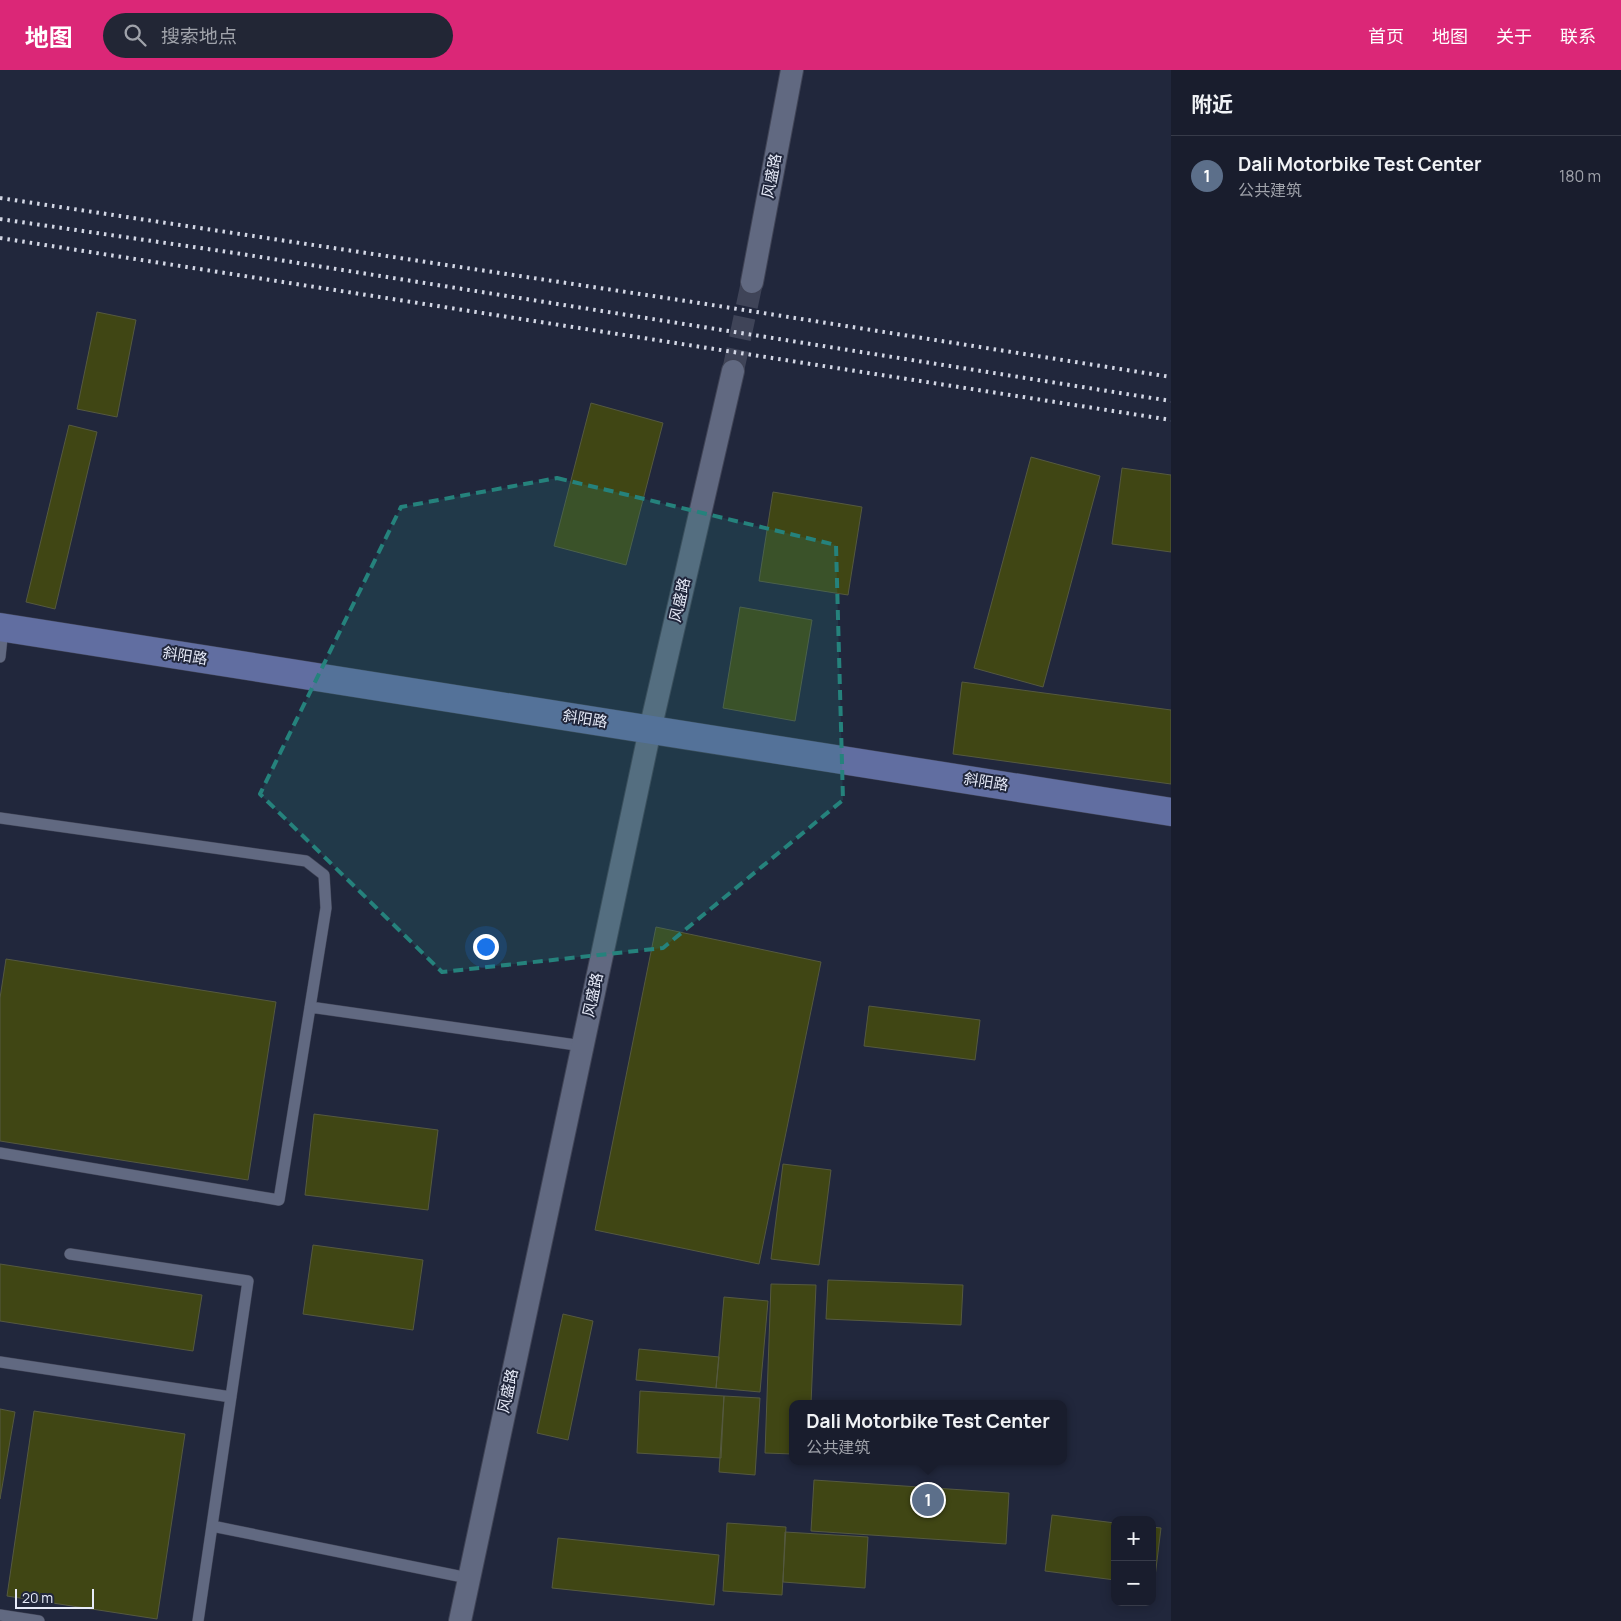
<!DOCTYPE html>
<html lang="zh">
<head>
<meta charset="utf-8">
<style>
  :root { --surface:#191d2d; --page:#222635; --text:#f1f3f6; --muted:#9fa2aa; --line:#373b49; --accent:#db2777 }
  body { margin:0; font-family:Manrope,"Noto Sans SC",sans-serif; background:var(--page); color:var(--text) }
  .controls { position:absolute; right:15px; bottom:15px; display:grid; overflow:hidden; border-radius:10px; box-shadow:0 2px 12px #0003 }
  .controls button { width:45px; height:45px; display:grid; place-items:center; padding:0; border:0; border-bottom:1px solid var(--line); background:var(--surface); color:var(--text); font:25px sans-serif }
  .scale { position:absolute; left:15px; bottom:12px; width:79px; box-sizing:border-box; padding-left:5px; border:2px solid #e7ebf9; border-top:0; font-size:14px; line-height:18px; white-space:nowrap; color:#e7ebf9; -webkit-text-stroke:4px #21273c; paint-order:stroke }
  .you { position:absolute; left:485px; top:876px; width:18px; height:18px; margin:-12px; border:4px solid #fff; border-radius:50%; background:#1a73e8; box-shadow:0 0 0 8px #1a73e833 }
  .badge { display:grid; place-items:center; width:32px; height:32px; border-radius:50%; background:var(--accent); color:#fff; font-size:16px; font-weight:700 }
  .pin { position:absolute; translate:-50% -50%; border:2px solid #fff; box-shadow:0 1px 5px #0006 }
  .popup { position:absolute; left:789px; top:1330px; width:278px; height:65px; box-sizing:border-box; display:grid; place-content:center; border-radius:10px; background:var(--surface); filter:drop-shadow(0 1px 4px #0005); font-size:16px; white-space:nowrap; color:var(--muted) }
  .popup b { font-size:19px; color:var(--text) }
  .popup::after { content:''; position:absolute; left:50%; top:100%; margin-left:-10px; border:10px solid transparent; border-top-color:var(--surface) }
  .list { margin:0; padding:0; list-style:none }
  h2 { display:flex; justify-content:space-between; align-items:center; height:65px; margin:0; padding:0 20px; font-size:21px }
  h2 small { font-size:16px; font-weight:400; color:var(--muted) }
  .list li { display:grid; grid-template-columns:32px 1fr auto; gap:15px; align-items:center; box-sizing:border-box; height:80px; padding:0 20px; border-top:1px solid var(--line) }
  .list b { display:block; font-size:19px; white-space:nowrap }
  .list p { margin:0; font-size:16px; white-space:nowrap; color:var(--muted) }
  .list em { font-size:16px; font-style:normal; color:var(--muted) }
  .icon { flex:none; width:28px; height:28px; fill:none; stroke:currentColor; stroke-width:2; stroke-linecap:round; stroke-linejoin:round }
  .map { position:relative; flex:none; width:1171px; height:1551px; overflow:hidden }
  header { display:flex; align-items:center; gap:30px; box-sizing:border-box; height:70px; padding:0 25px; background:var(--accent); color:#fff }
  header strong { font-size:24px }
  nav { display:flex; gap:28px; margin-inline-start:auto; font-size:18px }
  .search { width:350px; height:45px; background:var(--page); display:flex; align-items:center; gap:12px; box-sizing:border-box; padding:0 18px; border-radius:28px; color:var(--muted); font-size:19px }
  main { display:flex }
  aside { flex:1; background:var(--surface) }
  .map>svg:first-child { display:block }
  .building { fill:#404614; stroke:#555940 }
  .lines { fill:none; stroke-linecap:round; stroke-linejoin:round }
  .street-tunnel { stroke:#3f4458; stroke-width:22; stroke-dasharray:22 11; stroke-linecap:butt }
  .lane-casing { stroke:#404456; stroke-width:12 }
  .street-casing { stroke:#404456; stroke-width:24 }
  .secondary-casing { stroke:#404456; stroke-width:29 }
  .lane { stroke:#616981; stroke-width:11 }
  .street { stroke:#616981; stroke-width:22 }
  .secondary { stroke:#616ea1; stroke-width:28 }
  .rail { stroke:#d3d7e5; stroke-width:4; stroke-dasharray:2.5 5; stroke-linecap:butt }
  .marked { fill:#25827c; fill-opacity:0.2; stroke:#25827c; stroke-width:4; stroke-dasharray:10 6; stroke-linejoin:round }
  .labels { text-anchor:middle; stroke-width:4; stroke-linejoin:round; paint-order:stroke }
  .street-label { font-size:15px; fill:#e7ebf9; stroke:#21273c }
</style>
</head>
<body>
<header>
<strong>地图</strong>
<div class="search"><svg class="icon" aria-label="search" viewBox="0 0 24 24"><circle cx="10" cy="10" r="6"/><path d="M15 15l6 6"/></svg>搜索地点</div>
<nav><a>首页</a><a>地图</a><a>关于</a><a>联系</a></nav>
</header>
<main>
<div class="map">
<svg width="1171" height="1551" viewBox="0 0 1171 1551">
  <rect width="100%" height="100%" fill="#21273c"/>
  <path class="building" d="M97 242 136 250 117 347 77 339Z
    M591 333 663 353 626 495 554 476Z
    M69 355 97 362 55 539 26 532Z
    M1031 387 1100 406 1043 617 974 598Z
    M1122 398 1171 405V482L1112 474Z
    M773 422 862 437 848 525 759 511Z
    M740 537 812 550 795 651 723 638Z
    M962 612 1171 640V714L953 684Z
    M656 857 821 892 759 1194 595 1160Z
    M6 889 276 932 248 1110 0 1071V928Z
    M869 936 980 950 975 990 864 976Z
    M314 1044 438 1060 428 1140 305 1125Z
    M783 1094 831 1100 819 1195 771 1189Z
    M313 1175 423 1190 413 1260 303 1244Z
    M0 1194 202 1225 193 1281 0 1251Z
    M828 1210 963 1215 961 1255 826 1249Z
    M771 1214 816 1215 811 1334H793V1384L765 1383Z
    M724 1227 768 1231 760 1322 716 1318Z
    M563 1244 593 1251 568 1370 537 1363Z
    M639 1279 719 1287 716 1318 636 1310Z
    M640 1321 724 1326 721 1388 637 1383Z
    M724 1326 760 1328 755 1405 719 1402Z
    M0 1339 15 1342 0 1429Z
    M34 1341 185 1364 157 1549 7 1526Z
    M814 1410 1009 1423 1006 1474 811 1461Z
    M1052 1445 1115 1453V1510L1045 1501Z
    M727 1453 786 1457 782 1525 723 1521Z
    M1152 1457 1161 1458 1154 1515H1152Z
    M785 1462 868 1467 865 1518 783 1512Z
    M558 1468 719 1485 714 1535 552 1518Z"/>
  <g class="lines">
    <path class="street-tunnel" d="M733 301 752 212"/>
    <g class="lane-casing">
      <path id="lane" d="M0 587 3 558
        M0 748 306 791 324 805 326 838 279 1130 0 1083
        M310 937 583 976
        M70 1184 248 1211 198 1551
        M0 1292 231 1327
        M212 1456 468 1508
        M0 1545 39 1551"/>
    </g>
    <g class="street-casing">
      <path id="street" d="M752 212 792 0
        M460 1551 650 660 733 301"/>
    </g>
    <g class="secondary-casing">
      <path id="secondary" d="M0 557 1171 742"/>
    </g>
    <use href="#lane" class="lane"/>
    <use href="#street" class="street"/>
    <use href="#secondary" class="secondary"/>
    <path class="rail" d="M0 128 693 232 1171 307
      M0 149 235 183 1171 331
      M0 168 1171 350"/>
  </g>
  <path class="marked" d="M557 408 836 475 843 730 663 878 442 902 260 724 401 437Z"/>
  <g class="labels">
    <g class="street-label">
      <text transform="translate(772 106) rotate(-79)" y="5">风盛路</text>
      <text transform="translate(680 530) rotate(-77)" y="5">风盛路</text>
      <text transform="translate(185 586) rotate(9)" y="5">斜阳路</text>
      <text transform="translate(585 649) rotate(9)" y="5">斜阳路</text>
      <text transform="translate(986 712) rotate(9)" y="5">斜阳路</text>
      <text transform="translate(593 925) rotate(-78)" y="5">风盛路</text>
      <text transform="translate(508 1321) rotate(-78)" y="5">风盛路</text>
    </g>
  </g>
</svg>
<div class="controls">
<button>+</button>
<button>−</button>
</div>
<div class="scale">20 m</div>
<div class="you"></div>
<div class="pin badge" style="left:928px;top:1430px;background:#5c6f8a">1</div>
<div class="popup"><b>Dali Motorbike Test Center</b>公共建筑</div>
</div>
<aside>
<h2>附近<small></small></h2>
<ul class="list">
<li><span class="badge" style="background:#5c6f8a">1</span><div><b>Dali Motorbike Test Center</b><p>公共建筑</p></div><em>180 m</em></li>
</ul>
</aside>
</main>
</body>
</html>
